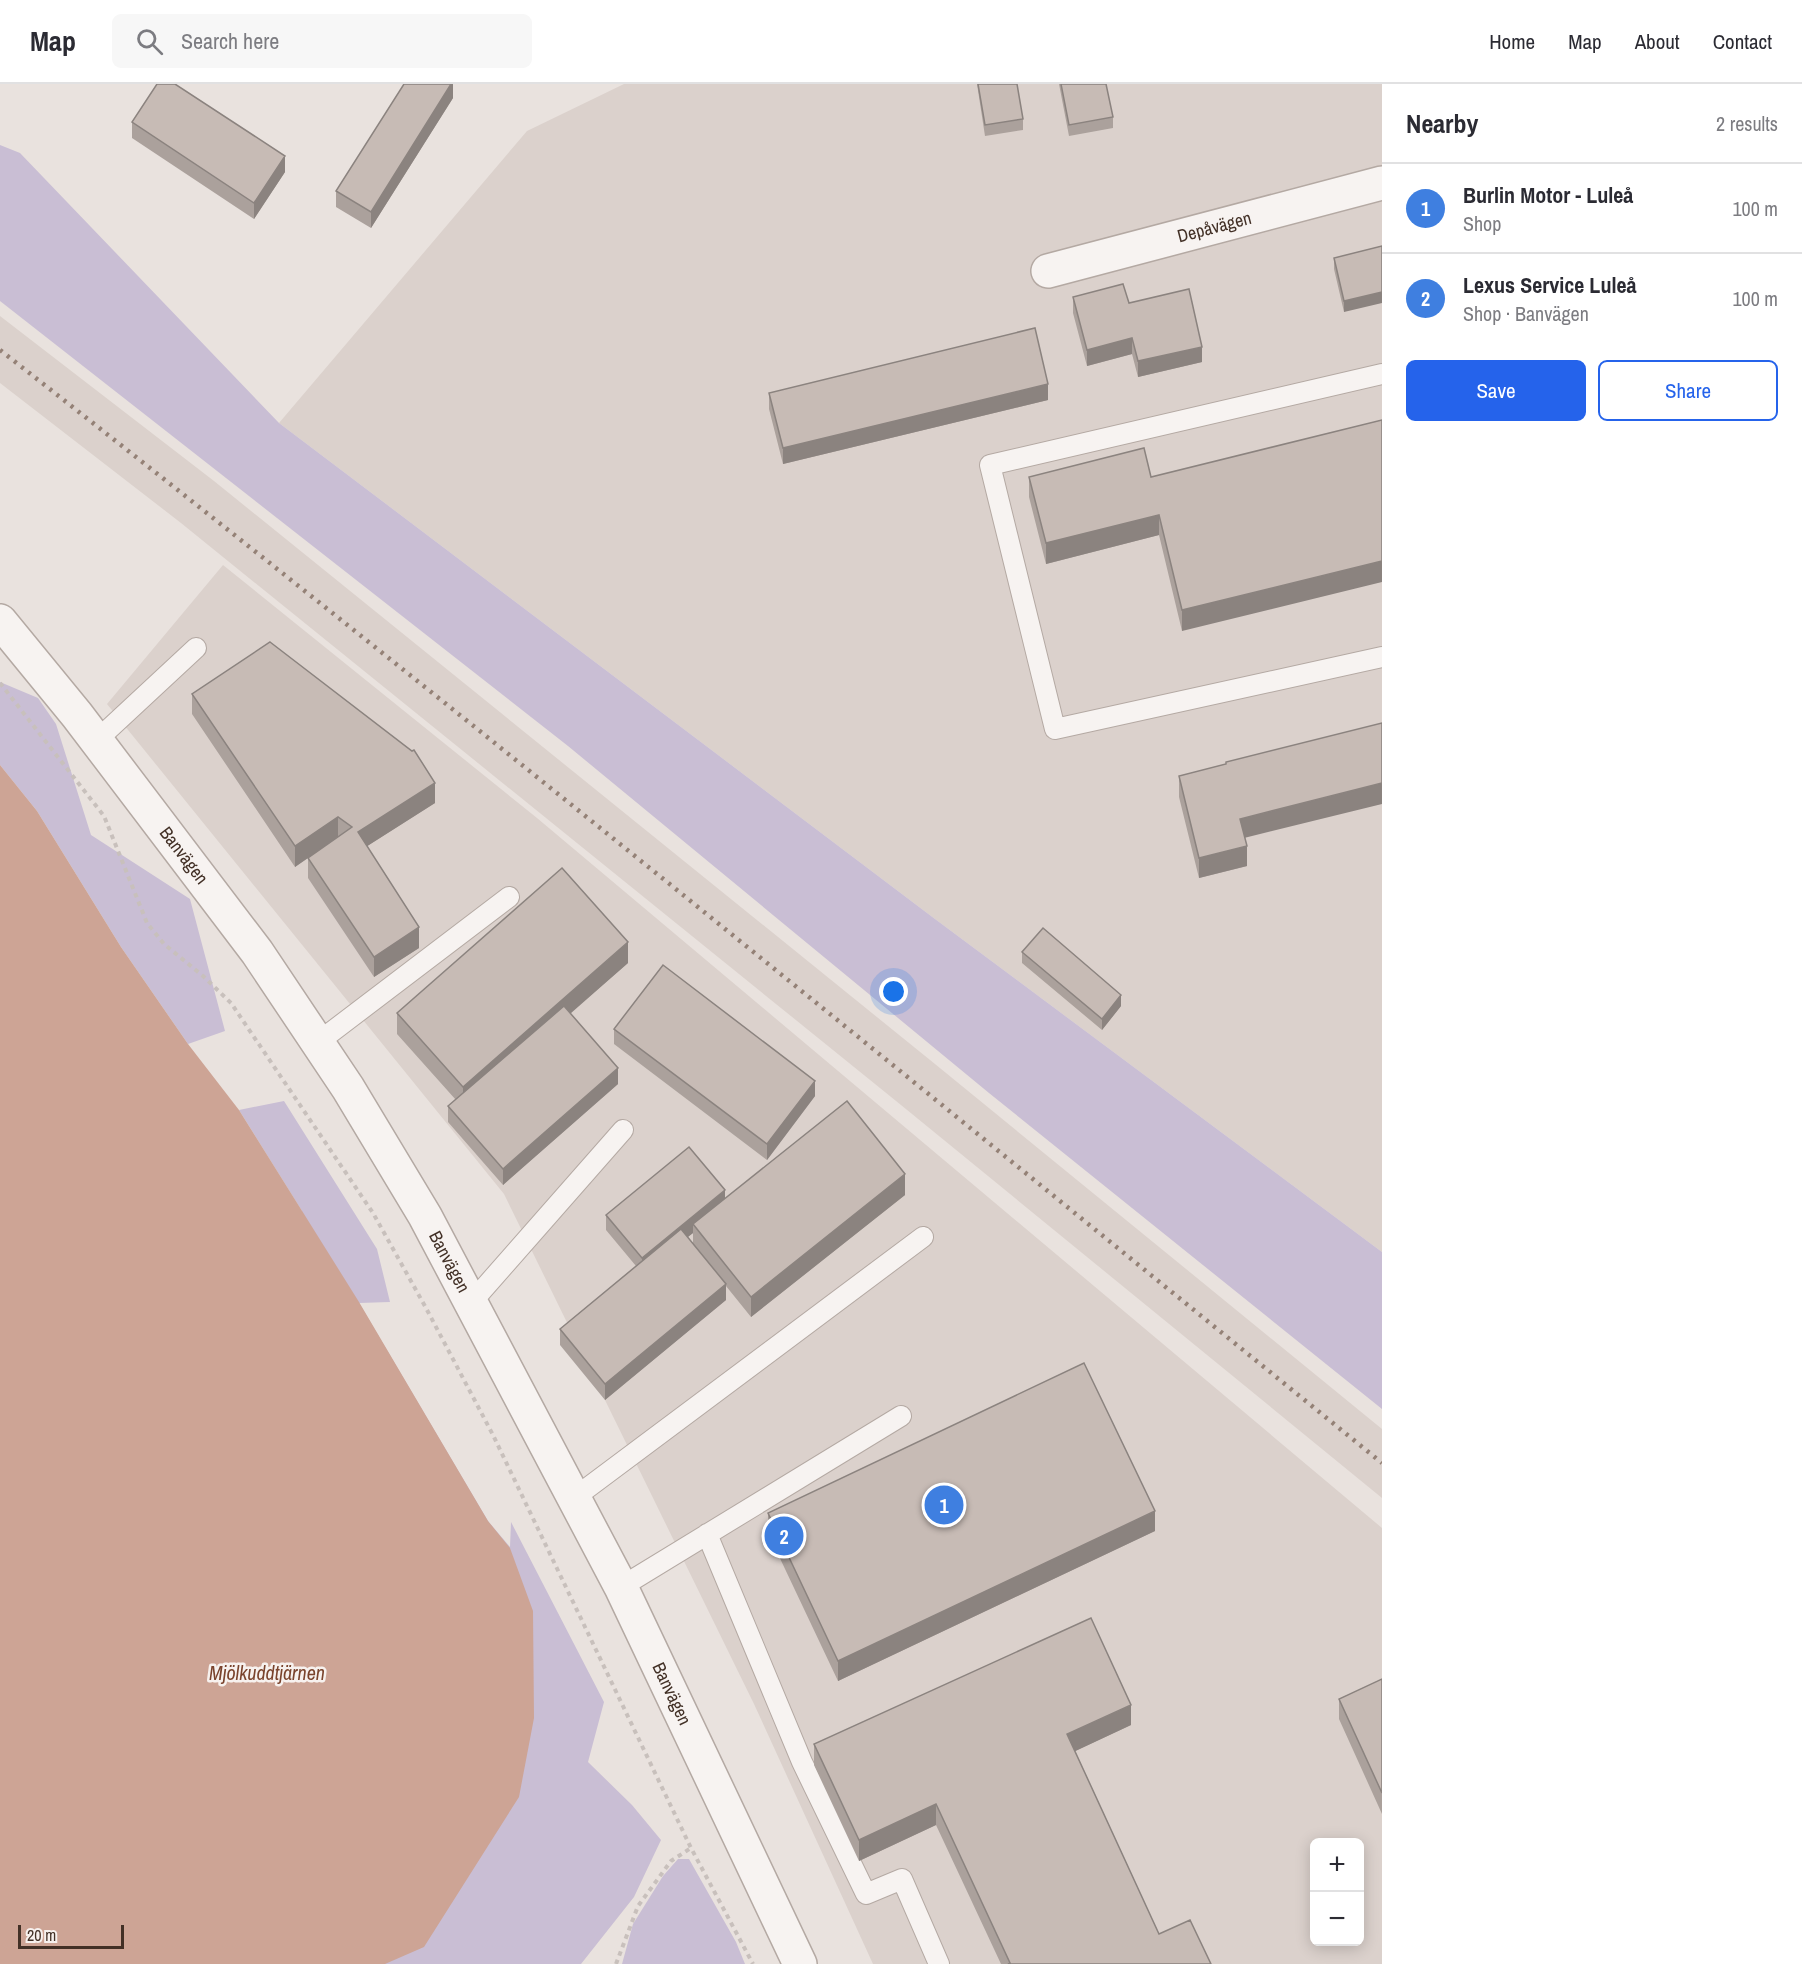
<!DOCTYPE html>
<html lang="en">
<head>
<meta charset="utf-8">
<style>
  :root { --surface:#fff; --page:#f7f7f7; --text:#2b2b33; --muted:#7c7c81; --line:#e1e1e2; --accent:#2563eb }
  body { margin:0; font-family:"Archivo Narrow",sans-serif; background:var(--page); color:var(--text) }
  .controls { position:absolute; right:18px; bottom:18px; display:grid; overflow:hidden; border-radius:9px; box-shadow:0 3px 15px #0003 }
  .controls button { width:54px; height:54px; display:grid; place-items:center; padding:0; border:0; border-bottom:2px solid var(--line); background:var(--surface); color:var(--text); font:30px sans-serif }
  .scale { position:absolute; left:18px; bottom:15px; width:106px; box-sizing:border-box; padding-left:6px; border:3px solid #423026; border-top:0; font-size:16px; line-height:21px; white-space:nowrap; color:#423026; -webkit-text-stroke:4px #f7f1ee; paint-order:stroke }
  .you { position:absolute; left:894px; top:908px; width:21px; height:21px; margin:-15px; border:4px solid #fff; border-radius:50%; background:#1a73e8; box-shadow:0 0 0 9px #1a73e833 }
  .badge { display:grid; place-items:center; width:39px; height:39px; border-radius:50%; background:var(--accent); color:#fff; font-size:20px; font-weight:700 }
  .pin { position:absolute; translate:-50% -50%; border:3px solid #fff; box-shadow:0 2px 6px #0006 }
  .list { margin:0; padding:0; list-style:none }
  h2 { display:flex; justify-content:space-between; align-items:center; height:78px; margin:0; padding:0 24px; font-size:26px }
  h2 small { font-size:20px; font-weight:400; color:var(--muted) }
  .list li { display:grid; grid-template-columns:39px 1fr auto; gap:18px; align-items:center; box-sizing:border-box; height:90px; padding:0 24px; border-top:2px solid var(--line) }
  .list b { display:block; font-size:22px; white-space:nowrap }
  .list p { margin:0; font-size:20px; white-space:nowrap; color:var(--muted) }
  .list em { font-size:20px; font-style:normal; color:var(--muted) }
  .actions { display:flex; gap:12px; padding:18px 24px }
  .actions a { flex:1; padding:14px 0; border:2px solid var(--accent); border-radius:9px; text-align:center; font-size:21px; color:var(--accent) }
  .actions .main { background:var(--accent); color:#fff }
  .icon { flex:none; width:33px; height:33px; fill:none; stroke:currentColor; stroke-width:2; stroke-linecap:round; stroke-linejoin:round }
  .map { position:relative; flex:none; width:1382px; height:1880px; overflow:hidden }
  header { display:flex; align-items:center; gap:36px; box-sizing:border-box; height:84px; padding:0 30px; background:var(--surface); border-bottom:2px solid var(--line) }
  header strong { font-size:28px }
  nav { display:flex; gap:33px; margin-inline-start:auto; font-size:21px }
  .search { width:420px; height:54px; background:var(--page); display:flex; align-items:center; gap:15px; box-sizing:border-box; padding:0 21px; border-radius:9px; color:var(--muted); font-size:22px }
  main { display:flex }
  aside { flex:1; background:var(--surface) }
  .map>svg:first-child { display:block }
  .built { fill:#dbd1cc; fill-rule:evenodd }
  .green { fill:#c9bed4 }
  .water { fill:#cda495 }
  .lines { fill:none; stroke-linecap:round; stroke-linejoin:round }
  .service-casing { stroke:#b4a9a3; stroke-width:22 }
  .minor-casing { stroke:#b4a9a3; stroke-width:36 }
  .tertiary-casing { stroke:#b4a9a3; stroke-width:36 }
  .path { stroke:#c8c0bc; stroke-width:4; stroke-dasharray:4.5 4.5; stroke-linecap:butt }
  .service { stroke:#f7f3f1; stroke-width:20 }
  .minor { stroke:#f7f3f1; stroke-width:33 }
  .tertiary { stroke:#f7f3f1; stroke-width:33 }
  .rail { stroke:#948176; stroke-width:4.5; stroke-dasharray:3 6; stroke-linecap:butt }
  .wall { fill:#aba19c; fill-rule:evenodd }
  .shaded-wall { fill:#8b837f }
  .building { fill:#c7bbb5; stroke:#8b837f; stroke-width:1.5 }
  .labels { text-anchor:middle; stroke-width:5; stroke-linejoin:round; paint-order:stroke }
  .street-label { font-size:18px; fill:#423026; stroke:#f7f1ee }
  .water-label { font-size:20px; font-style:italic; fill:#7a432c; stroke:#f7f1ee }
</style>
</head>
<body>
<header>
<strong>Map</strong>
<div class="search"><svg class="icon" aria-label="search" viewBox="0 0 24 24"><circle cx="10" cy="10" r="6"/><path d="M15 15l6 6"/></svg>Search here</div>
<nav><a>Home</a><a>Map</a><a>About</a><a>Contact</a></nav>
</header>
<main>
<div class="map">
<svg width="1382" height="1880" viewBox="0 0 1382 1880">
  <rect width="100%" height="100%" fill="#e9e2de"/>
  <path class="built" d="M624 0H1382V1168L935 835 279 339 527 47Z
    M0 232 214 397 935 980 1382 1345V1414L901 1021 181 439 0 299Z
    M223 481 537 734 1382 1444V1880H873L754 1620 504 1110 107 620ZM1314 1758H1360V1858H1314Z"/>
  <path class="green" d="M0 61 20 69 279 339 935 835 1382 1168V1325L989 1009 568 662 0 217Z
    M0 598 38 614 56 640 91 751 190 815 225 947 188 960 121 863 37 727 0 681Z
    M284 1017 377 1165 390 1218 359 1219 488 1437 510 1463 511 1438 604 1618 588 1678 632 1721 661 1756 634 1813 581 1880H286L302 1127 239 1026Z
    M678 1775H689L736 1858 745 1880H622L633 1840 663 1792Z"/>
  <path class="water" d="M0 681 37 727 121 863 188 960 239 1026 359 1218 488 1437 510 1464 533 1527 534 1634 519 1713 424 1863 385 1880H0Z"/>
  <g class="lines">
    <g class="service-casing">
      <path id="service" d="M1382 290 990 381 1055 645 1382 573
        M97 656 196 564
        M317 959 509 813
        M471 1219 623 1046
        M574 1414 923 1153
        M707 1450 802 1678 866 1810 902 1795 939 1880
        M621 1503 901 1332"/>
    </g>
    <g class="minor-casing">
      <g id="minor">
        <path id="s1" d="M1048 187 1382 99"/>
      </g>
    </g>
    <g class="tertiary-casing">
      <g id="tertiary">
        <path id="s2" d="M0 537 77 631 257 868 348 1004 425 1132 621 1503 800 1880"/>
      </g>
    </g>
    <path class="path" d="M0 599 104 732 147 839 164 860 203 892 231 919 373 1129 426 1224 493 1351 691 1764 753 1880
      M616 1880 638 1822 671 1777 691 1764"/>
    <use href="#service" class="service"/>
    <use href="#minor" class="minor"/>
    <use href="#tertiary" class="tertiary"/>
    <path class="rail" d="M0 266C466 631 923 1006 1382 1379"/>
  </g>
  <path class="wall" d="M453 0V14L371 144 336 123V107Z
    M977 0H1017L1023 35V46L985 52Z
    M1059 0H1106L1113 33V44L1069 52Z
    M132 38 285 88 254 135 132 54Z
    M1382 162 1344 228 1334 185V174Z
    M1073 213 1129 219 1202 278 1138 293 1132 270 1087 282 1073 229Z
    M769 309 1048 316 783 380 769 325Z
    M1382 336 1182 547 1159 451 1046 480 1029 413V393H1151Z
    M192 610 435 719 367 762 419 864 374 893 308 794V774L338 753 295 783 192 630Z
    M1226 678 1245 754 1247 782 1199 794 1179 713V692L1226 680Z
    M1022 868 1121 922 1102 946 1022 879Z
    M628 879 570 929 618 1000 503 1101 448 1038V1022L456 1016 397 950V929Z
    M614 945 815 1012 767 1076 614 960Z
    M905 1111 751 1233 726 1202V1216L605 1316 560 1261V1245L636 1182 606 1146V1131L725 1114ZM693 1149V1159L687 1153Z
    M768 1429 1155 1447 838 1597 768 1449Z
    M1382 1595V1730L1339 1635V1615Z
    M1131 1641 1075 1667 1159 1850 1211 1880H1001L936 1741 859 1777 814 1681V1660Z"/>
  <path class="shaded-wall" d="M451 0H453V14L371 144V128Z
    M285 72V88L254 135V119Z
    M1382 208V219L1344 228V217Z
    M1132 254V270L1087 282V266Z
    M1202 263V278L1138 293V277Z
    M1048 300V316L783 380V364Z
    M1159 431V451L1046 480V459Z
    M1382 477V498L1182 547V526Z
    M435 699V719L358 768V748Z
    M1382 699V720L1240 755V735Z
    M338 733V753L295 783V762Z
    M1247 762V782L1199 794V774Z
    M419 843V864L374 893V873Z
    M628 858V879L463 1024V1003Z
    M1121 911V922L1102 946V935Z
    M618 984V1000L503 1101V1085Z
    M815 997V1012L767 1076V1060Z
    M905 1090V1111L751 1233V1213Z
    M725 1106V1122L693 1140V1149L642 1190V1174Z
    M726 1200V1216L605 1316V1300Z
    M1155 1427V1447L838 1597V1577Z
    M1131 1621V1641L1067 1671V1650Z
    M936 1720V1741L859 1777V1756Z"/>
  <path class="building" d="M157 0H175L285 72 254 119 132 38Z
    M404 0H451L371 128 336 107Z
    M978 0H1017L1023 35 985 41Z
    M1061 0H1106L1113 33 1069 41Z
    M1382 162V208L1344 217 1334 174Z
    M1123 200 1129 219 1189 205 1202 263 1138 277 1132 254 1087 266 1073 213Z
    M1035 244 1048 300 783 364 769 309Z
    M1382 336V477L1182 526 1159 431 1046 459 1029 393 1144 364 1151 393Z
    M270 558 412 667 414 666 435 699 358 748 419 843 374 873 308 774 352 743 338 733 295 762 192 610Z
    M1382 639V699L1240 735 1247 762 1199 774 1179 692 1226 680V678Z
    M562 784 628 858 463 1003 397 929Z
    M1043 844 1121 911 1102 935 1022 868Z
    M663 881 815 997 767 1060 614 945Z
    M564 922 618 984 503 1085 448 1022Z
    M847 1017 905 1090 751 1213 693 1140Z
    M689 1063 725 1106 642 1174 606 1131Z
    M681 1145 726 1200 605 1300 560 1245Z
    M1084 1279 1155 1427 838 1577 768 1429Z
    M1091 1534 1131 1621 1067 1650 1159 1850 1190 1836 1211 1880H1008L1010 1879 936 1720 859 1756 814 1660Z
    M1382 1595V1709L1339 1615Z"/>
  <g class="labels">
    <g class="street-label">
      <text dy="6" stroke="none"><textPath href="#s1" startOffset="172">Depåvägen</textPath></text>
      <text dy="6" stroke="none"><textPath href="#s2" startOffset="298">Banvägen</textPath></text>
      <text dy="6" stroke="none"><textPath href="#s2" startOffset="784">Banvägen</textPath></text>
      <text dy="6" stroke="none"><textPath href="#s2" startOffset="1270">Banvägen</textPath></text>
    </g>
    <g class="water-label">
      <text x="267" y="1596">Mjölkuddtjärnen</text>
    </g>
  </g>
</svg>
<div class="controls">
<button>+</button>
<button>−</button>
</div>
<div class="scale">20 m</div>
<div class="you"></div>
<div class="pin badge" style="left:944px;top:1421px;background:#3f7fe0">1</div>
<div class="pin badge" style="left:784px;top:1452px;background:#3f7fe0">2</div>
</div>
<aside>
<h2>Nearby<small>2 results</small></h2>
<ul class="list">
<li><span class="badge" style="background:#3f7fe0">1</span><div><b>Burlin Motor - Luleå</b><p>Shop</p></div><em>100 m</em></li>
<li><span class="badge" style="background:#3f7fe0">2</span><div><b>Lexus Service Luleå</b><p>Shop · Banvägen</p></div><em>100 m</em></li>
</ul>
<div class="actions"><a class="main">Save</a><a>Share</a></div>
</aside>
</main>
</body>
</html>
